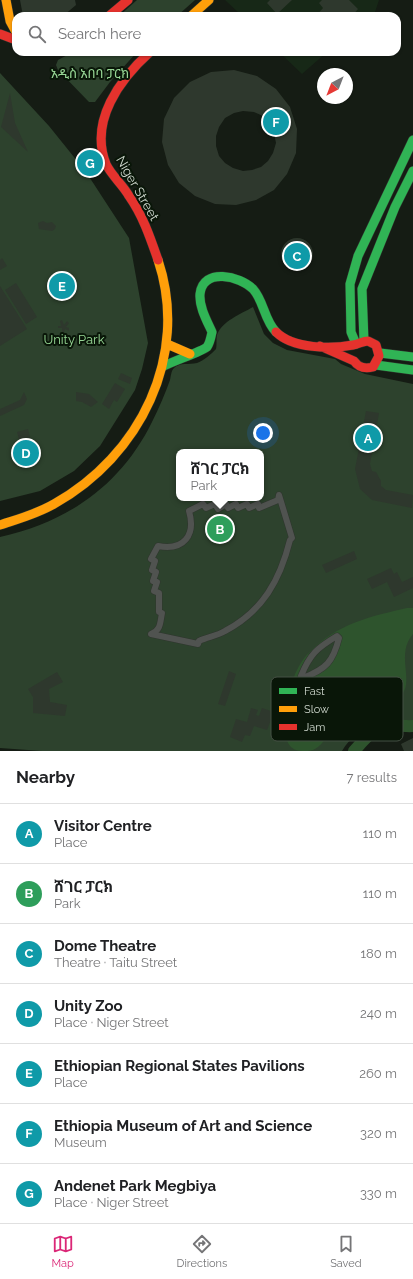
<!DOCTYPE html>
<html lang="en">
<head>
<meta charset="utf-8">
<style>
  :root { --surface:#fff; --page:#f2f2f2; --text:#202124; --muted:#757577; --line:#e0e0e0; --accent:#db2777 }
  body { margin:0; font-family:Raleway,"Noto Sans Ethiopic",sans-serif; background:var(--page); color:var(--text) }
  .compass { position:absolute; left:317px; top:68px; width:36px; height:36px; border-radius:50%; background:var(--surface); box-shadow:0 1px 3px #0004; rotate:222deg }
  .you { position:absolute; left:263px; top:433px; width:14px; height:14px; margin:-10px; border:3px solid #fff; border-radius:50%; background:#1a73e8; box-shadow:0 0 0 6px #1a73e833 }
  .badge { display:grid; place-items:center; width:26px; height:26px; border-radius:50%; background:var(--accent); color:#fff; font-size:13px; font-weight:700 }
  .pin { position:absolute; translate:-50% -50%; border:2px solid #fff; box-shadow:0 1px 4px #0006 }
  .popup { position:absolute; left:176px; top:449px; width:88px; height:52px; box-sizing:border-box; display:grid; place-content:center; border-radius:8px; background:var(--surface); filter:drop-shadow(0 1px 3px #0005); font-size:13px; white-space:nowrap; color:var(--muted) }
  .popup b { font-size:15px; color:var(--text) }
  .popup::after { content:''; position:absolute; left:50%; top:100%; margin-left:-8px; border:8px solid transparent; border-top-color:var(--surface) }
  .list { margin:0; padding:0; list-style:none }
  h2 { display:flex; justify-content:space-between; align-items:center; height:52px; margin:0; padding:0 16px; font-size:17px }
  h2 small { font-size:13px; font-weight:400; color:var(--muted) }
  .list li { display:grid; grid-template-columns:26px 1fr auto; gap:12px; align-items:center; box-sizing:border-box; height:60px; padding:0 16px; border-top:1px solid var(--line) }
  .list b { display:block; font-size:15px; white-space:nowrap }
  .list p { margin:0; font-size:13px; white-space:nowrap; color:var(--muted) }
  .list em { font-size:13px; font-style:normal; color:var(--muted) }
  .icon { flex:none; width:22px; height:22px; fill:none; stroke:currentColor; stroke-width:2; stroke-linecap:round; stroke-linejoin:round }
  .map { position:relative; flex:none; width:413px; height:751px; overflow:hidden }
  .search { position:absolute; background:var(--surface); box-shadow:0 1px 3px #0004; left:12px; right:12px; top:12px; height:44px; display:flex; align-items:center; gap:10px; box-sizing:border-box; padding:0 14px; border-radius:12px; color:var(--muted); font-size:15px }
  .sheet { height:472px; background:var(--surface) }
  nav { display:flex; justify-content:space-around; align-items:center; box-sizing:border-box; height:56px; border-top:1px solid var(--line); background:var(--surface); font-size:11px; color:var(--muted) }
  nav a { display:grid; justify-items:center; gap:2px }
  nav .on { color:var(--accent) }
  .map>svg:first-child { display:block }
  .built { fill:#172817 }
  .green { fill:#2d422d; fill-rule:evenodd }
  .water { fill:#2e542d; fill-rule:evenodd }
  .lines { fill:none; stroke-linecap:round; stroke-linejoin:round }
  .river { stroke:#2e542d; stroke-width:12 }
  .building { fill:#2e382d; fill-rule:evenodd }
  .street-casing { stroke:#30362f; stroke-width:7 }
  .fast-casing { stroke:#30362f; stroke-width:10 }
  .slow-casing { stroke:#30362f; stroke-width:10 }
  .jam-casing { stroke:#30362f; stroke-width:10 }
  .street { stroke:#505350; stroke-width:6 }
  .fast { stroke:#30b455; stroke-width:9 }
  .slow { stroke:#ff9f0a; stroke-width:9 }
  .jam { stroke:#e5322d; stroke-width:9 }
  .labels { text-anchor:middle; stroke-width:4; stroke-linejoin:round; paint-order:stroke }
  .park-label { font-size:13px; fill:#97d795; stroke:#091608 }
  .street-label { font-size:13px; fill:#d0d9cf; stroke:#091608 }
  .key { fill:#091608; stroke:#455044; stroke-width:1 }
  .key-label { font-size:11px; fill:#d0d9cf }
</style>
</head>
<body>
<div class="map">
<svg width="413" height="751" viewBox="0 0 413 751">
  <rect width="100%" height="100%" fill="#151c14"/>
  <path class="built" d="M225 0H379L375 12 371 16H242Z
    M279 52H327L302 74Z"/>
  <path class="green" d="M137 0H195L177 16H119Z
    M73 52H137L110 82 95 102H89L58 70 56 65 58 60Z
    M0 73 49 126 86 172 129 238 148 343 142 369 135 390 100 446 74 471 40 491 0 501Z
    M253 307 264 334 273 343 287 350 335 359 341 364 365 374 413 384V721C385 723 358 724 342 751H42L0 748V537C68 522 121 485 152 422 159 408 165 394 170 380 171 376 171 371 174 368 180 362 189 365 197 363 205 360 211 354 216 349 217 345 216 339 217 335 222 321 241 314 253 307ZM179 452H261V498H179Z"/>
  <path class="water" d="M407 608H413V634C396 653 413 679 403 693 394 701 382 697 371 698 364 698 358 701 351 705 348 707 344 709 341 711 330 722 329 743 313 750 310 751 305 751 302 751 272 751 289 690 295 674 299 666 303 658 310 652 336 624 372 616 407 608ZM337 636 329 663 303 678 308 659Z"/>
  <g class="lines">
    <path class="river" d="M354 751C364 740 372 729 387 726 395 724 405 727 413 726"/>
  </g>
  <path class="building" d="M20 0H75L76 5 63 16H23Z
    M270 0H292L277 14 267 3Z
    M322 0H349L358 9 352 16H316L323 8 319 3Z
    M234 70 257 76 276 89 290 107 297 129 296 153 287 174 274 190 256 200 236 205 215 204 195 196 179 183 168 165 162 142 164 119 174 98 190 82 211 72ZM243 111 254 112 263 116 270 124 274 133 276 143 273 153 268 161 261 167 252 170 243 171 233 168 225 163 219 156 216 146V136L219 127 225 118 234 113Z
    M10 93 15 123 28 152 1 127Z
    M43 221 47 223 52 222 56 226 55 229 52 231 39 229 38 223Z
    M281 254a16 16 0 1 1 32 0a16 16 0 1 1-32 0Z
    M2 258 7 266 0 270V260Z
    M16 283 37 317 26 324 5 290Z
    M0 286 27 329 0 346Z
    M62 320 64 325 67 321 69 323 66 327 69 328V331L65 329 64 332H62V328H58V326H61L60 321Z
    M121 373 132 378 130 384 118 379Z
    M115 383 125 389 117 402 114 400 109 409 102 404Z
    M24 392 27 399 24 405 0 416V409L20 400Z
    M76 392 89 394 98 402 91 407 82 402 76 401Z
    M366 411 379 413 370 464 372 471 376 472 381 481V486L386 490 413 495 412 508 372 500 360 489 355 469Z
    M28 429 32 444 21 447 17 432Z
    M354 551 357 559 326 573 322 565Z
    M391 568 394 574 397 572 402 582 413 577V588L394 597 387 582 372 589 367 579Z
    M229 671 236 674 225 706 218 704Z
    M57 672 63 682 49 689 50 702 67 705 65 716 33 713V697L28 689Z
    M251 708 258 710 256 715 259 716 262 708 274 712 267 730 254 726 250 736 245 735 242 742 230 737 236 719 247 722Z
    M413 738V751H404L401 744Z"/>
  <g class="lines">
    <g class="street-casing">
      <path id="street" d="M279 495 292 538 290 540C280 580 263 611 225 631 217 636 207 637 199 641L198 644 151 634C161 630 160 623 162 613L159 612V593L154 591 157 582 153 581 156 572 152 570 155 561 151 559 158 546C184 551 196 535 189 511L203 504 206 508 215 504 218 509 226 504 228 508 236 504 238 508 247 504 249 508 258 504 259 508 278 500Z
        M337 636 339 638C333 662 326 669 303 678L301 676C310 654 317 648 337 636Z"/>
    </g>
    <g class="fast-casing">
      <path id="fast" d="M364 341 362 289 395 207 413 171
        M356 344 351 332 350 284 358 256 413 140
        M380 353 413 357
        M376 365 413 370
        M162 367C171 362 203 351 207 347 210 343 211 337 212 332 207 321 199 307 200 294 203 267 240 276 253 289 264 301 264 320 276 332"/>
    </g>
    <g class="slow-casing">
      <path id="slow" d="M6 0 10 21 16 32
        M191 16 209 0
        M167 344 190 354
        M0 525C18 519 37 514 54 504 140 456 190 356 158 260"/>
    </g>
    <g class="jam-casing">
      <path id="jam" d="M109 16 128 0
        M0 34 16 40
        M150 52C120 79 89 121 106 164 111 175 123 185 129 196 143 216 150 237 158 260
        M276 332C293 349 331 349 353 345 359 344 363 341 368 341L376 345 379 356 373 367C365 369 359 368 354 361L320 346"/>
    </g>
    <use href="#street" class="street"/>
    <use href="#fast" class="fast"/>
    <use href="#slow" class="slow"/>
    <use href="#jam" class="jam"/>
  </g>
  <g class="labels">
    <g class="park-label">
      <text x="90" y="78">አዲስ አበባ ፓርክ</text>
      <text x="74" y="344">Unity Park</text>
    </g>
    <g class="street-label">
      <text transform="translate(138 188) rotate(60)" y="5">Niger Street</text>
    </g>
  </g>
  <rect x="271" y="677" width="132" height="64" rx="6" class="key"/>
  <rect x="279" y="688" width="18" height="6" fill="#30b455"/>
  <rect x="279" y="706" width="18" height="6" fill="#ff9f0a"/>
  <rect x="279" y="724" width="18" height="6" fill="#e5322d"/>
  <g class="key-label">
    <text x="304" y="695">Fast</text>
    <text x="304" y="713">Slow</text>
    <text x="304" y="731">Jam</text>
  </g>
</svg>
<svg class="compass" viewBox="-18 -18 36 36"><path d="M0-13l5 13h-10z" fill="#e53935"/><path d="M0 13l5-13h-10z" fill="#757577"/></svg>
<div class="you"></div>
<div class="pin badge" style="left:368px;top:438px;background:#0f9aa8">A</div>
<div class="pin badge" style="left:220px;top:529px;background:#2e9e5b">B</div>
<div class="popup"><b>ሸገር ፓርክ</b>Park</div>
<div class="pin badge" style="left:297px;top:256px;background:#0f9aa8">C</div>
<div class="pin badge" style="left:26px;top:453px;background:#0f9aa8">D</div>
<div class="pin badge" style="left:62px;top:286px;background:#0f9aa8">E</div>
<div class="pin badge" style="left:276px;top:122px;background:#0f9aa8">F</div>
<div class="pin badge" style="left:90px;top:163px;background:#0f9aa8">G</div>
<div class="search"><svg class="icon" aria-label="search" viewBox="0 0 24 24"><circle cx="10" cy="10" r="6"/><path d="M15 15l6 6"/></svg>Search here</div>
</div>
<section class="sheet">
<h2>Nearby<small>7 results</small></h2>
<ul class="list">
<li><span class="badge" style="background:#0f9aa8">A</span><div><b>Visitor Centre</b><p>Place</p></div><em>110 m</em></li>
<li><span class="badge" style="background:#2e9e5b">B</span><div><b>ሸገር ፓርክ</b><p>Park</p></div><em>110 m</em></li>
<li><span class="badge" style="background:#0f9aa8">C</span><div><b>Dome Theatre</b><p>Theatre · Taitu Street</p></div><em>180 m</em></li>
<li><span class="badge" style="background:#0f9aa8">D</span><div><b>Unity Zoo</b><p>Place · Niger Street</p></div><em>240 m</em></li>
<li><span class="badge" style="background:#0f9aa8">E</span><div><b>Ethiopian Regional States Pavilions</b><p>Place</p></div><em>260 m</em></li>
<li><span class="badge" style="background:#0f9aa8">F</span><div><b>Ethiopia Museum of Art and Science</b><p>Museum</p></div><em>320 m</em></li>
<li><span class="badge" style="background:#0f9aa8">G</span><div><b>Andenet Park Megbiya</b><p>Place · Niger Street</p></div><em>330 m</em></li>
</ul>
</section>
<nav>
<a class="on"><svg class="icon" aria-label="map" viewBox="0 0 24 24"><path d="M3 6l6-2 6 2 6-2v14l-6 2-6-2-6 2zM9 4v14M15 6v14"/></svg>Map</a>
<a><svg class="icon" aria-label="directions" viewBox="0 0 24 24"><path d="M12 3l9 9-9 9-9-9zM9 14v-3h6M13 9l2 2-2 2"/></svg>Directions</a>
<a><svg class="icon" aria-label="saved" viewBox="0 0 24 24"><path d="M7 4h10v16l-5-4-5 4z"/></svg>Saved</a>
</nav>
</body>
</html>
